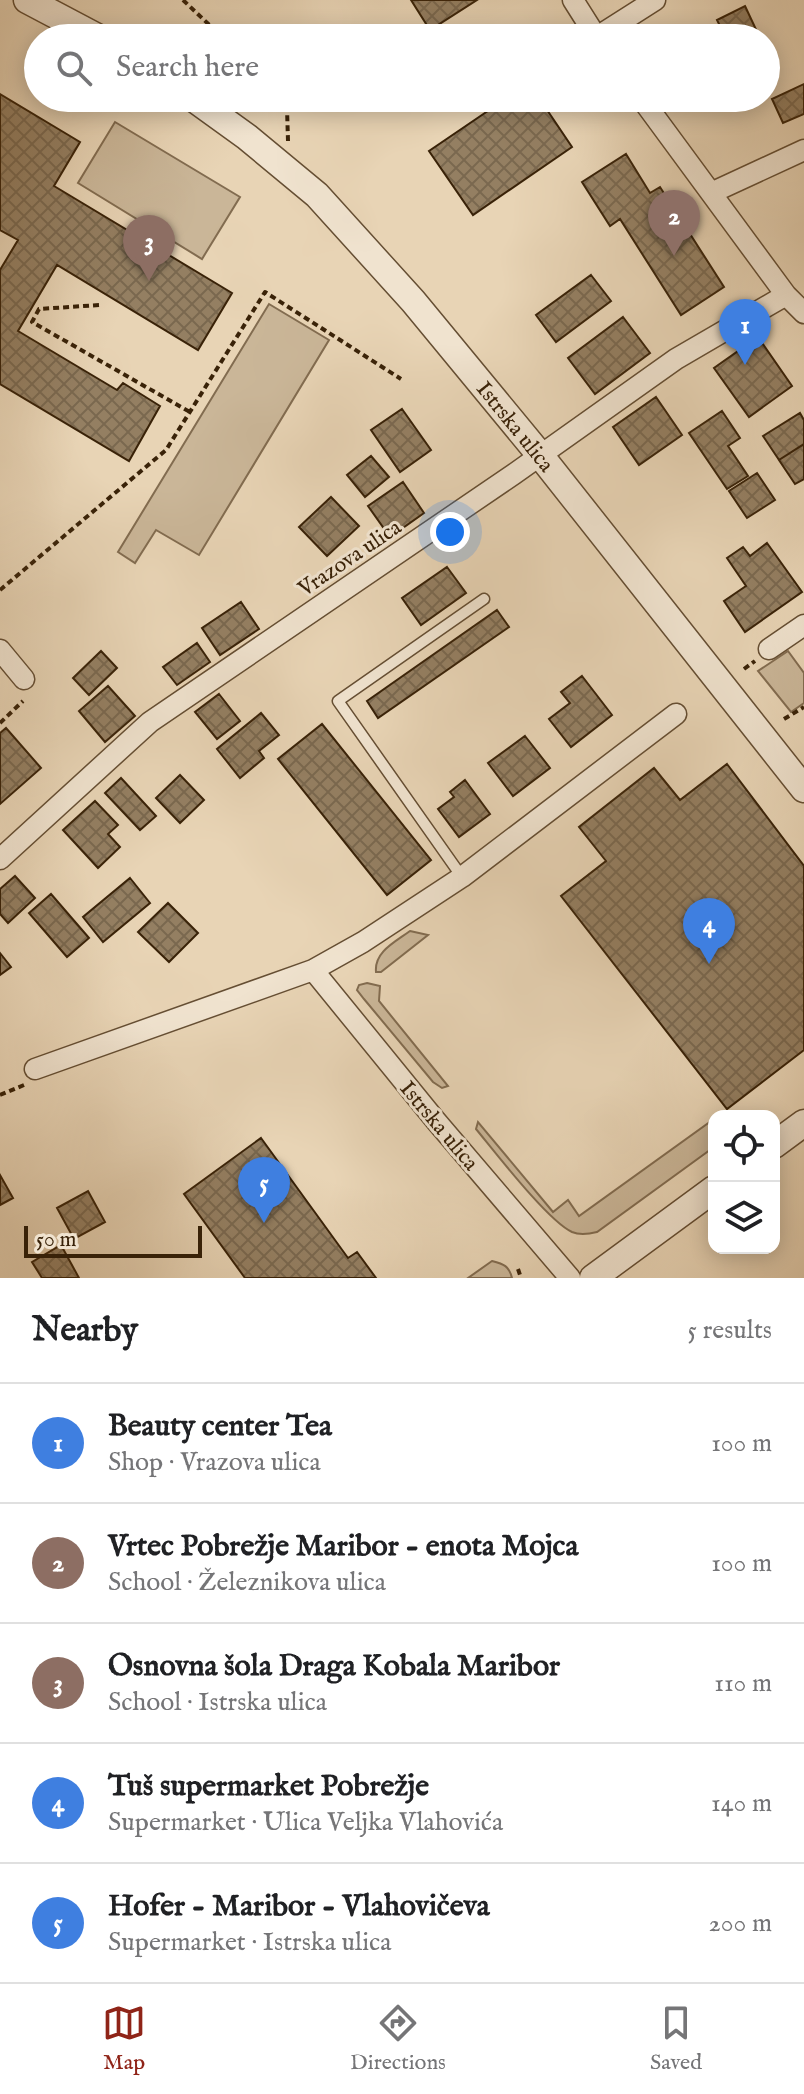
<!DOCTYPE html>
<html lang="en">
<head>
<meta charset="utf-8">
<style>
  :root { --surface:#fff; --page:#f2f2f2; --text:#202124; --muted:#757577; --line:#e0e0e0; --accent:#8f2418 }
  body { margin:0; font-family:"IM FELL English",serif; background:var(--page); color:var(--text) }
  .controls { position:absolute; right:24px; bottom:24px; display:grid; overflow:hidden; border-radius:16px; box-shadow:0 4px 20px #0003 }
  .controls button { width:72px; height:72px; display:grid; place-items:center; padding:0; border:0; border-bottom:2px solid var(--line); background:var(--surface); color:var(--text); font:40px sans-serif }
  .scale { position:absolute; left:24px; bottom:20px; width:178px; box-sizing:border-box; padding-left:8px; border:4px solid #392208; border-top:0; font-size:22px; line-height:28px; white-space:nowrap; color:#392208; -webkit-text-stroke:6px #f0e3cf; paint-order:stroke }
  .you { position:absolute; left:450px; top:532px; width:28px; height:28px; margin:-20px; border:6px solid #fff; border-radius:50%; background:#1a73e8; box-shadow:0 0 0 12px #1a73e833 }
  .badge { display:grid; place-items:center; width:52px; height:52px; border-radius:50%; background:var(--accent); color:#fff; font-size:26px; font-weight:700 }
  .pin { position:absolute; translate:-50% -66px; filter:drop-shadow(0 2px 4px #0008) }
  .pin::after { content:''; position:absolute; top:42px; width:28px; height:24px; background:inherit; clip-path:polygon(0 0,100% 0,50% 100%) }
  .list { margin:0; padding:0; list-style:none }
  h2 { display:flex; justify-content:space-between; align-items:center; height:104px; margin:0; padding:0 32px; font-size:34px }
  h2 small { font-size:26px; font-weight:400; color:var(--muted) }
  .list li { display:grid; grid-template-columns:52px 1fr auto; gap:24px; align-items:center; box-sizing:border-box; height:120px; padding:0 32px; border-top:2px solid var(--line) }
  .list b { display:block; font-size:30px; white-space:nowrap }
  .list p { margin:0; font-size:26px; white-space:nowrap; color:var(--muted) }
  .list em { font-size:26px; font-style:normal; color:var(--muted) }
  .icon { flex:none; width:44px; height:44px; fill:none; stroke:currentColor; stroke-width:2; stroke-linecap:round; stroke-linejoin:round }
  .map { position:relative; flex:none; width:804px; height:1278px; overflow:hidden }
  .search { position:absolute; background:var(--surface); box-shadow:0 4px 20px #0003; left:24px; right:24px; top:24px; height:88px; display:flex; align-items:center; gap:20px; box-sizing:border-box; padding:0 28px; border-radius:44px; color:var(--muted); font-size:30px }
  .sheet { height:704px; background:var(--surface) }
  nav { display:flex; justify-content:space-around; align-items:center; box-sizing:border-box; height:112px; border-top:2px solid var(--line); background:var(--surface); font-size:22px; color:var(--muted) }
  nav a { display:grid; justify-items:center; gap:4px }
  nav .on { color:var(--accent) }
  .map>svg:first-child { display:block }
  .grass { fill:#cab698; stroke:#826c50; stroke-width:2 }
  .building { fill:url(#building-cross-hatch); stroke:#392208; stroke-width:2 }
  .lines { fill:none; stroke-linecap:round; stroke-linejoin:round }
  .service-casing { stroke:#654e33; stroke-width:13 }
  .minor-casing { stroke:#654e33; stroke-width:23 }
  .tertiary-casing { stroke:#654e33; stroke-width:29 }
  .path { stroke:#392208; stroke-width:4; stroke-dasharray:6 4; stroke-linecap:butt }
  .service { stroke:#f0e3cf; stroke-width:10 }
  .minor { stroke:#f0e3cf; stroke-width:20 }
  .tertiary { stroke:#f0e3cf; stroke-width:26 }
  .labels { text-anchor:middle; stroke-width:6; stroke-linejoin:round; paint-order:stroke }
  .street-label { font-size:22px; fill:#392208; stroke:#f0e3cf }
</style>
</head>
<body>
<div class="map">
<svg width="804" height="1278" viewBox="0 0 804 1278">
  <defs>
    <pattern id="building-cross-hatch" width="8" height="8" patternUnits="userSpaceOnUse" patternTransform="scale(2)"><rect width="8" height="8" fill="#947f62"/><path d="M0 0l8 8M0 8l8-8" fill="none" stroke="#7a684f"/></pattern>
  </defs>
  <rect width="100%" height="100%" fill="#e8d4b5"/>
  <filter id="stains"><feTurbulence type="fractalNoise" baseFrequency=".0025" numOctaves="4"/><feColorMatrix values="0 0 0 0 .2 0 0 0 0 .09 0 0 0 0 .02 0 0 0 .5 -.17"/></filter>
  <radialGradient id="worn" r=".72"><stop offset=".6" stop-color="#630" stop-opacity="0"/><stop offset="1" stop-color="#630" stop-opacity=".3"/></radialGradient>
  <path class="grass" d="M115 122 240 197 202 259 78 183Z
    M269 304 329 340 199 555 156 530 135 563 118 552Z
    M788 651 804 673V703L791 712 758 671Z
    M410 931 428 935 381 972H376C374 952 395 942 410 931Z
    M367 983 380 986 379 1001 448 1086 442 1088 433 1082 364 999 357 990 359 985Z
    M714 1119V1147L597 1232C589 1234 579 1235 572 1232 548 1221 495 1152 476 1129L478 1122 553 1212 568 1200 579 1216Z
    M492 1261C504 1264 509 1266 512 1278H468Z"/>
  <path class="building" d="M411 0H477L430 30Z
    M745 6 760 38H726L717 20Z
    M804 84V114L783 123 772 99Z
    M0 94 80 142 54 186 232 293 198 350 57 265 18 331 117 390 123 383 160 406 129 461 0 384V270L18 240 0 230Z
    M507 98H539L572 147 473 215 429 151Z
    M626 154 650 193 660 187 724 287 681 315 620 219 610 226 582 182Z
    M591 275 611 301 556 342 536 315Z
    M623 317 650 353 595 394 568 358Z
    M758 337 792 386 749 417 714 368Z
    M656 397 682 435 639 465 613 427Z
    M402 409 431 450 400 472 371 430Z
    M722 411 740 438 728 446 748 476 727 489 689 433Z
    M800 413 804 420V444L779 460 763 436Z
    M804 444V479L795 484 779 460Z
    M371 456 389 477 365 497 347 475Z
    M757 473 775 500 747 518 729 491Z
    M403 482 424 513 390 537 368 506Z
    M331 497 359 526 327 556 299 527Z
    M767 543 802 592 745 632 724 601 746 586 727 558 743 547 750 556Z
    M447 567 466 593 421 625 402 598Z
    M241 602 259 629 220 655 202 628Z
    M497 610 509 627 378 718 367 701Z
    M197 643 210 662 177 685 163 667Z
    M101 651 117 668 89 695 73 678Z
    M582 676 612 715 571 747 549 719 570 703 561 692Z
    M108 686 135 716 105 742 79 711Z
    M219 694 240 721 217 739 195 712Z
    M261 713 279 735 259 751 264 758 240 778 217 749Z
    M322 724 431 860 387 895 278 759Z
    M6 728 41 768 0 804V733Z
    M525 736 550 768 513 796 488 763Z
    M727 764 804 866V1050L727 1109 561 896 606 861 579 827 654 768 680 800Z
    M180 775 204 800 180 823 156 798Z
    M121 778 156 816 140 830 105 793Z
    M465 780 490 814 459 837 438 809 454 797 450 792Z
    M95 801 118 825 108 834 120 847 98 868 63 830Z
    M15 876 35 898 8 923 0 914V889Z
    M130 878 150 903 103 942 83 917Z
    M51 894 89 938 67 957 29 913Z
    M168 903 198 933 169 962 138 932Z
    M0 953 11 967 0 975Z
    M261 1138 348 1258 357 1252 376 1278H245L184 1194Z
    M0 1175 13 1198 0 1205Z
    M88 1191 105 1222 74 1239 57 1208Z
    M61 1245 79 1278H42L32 1262Z"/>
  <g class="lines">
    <g class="service-casing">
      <path id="service" d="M462 877 338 701 484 599"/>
    </g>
    <g class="minor-casing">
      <path id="minor" d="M573 0 597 38
        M597 37 655 0
        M641 98 786 295 804 313
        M711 193 804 150
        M769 649 804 625
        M0 650 24 679
        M0 859 150 722 514 474 676 359 786 295
        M313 970 436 1121 570 1278
        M35 1069 313 970 363 942 462 877 676 714"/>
    </g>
    <g class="tertiary-casing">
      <path id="tertiary" d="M27 0 99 38
        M193 98 247 137 317 195 413 301 540 455 804 789
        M774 1145 804 1123
        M593 1278 714 1189"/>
    </g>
    <path class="path" d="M183 0 223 38
      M279 98 287 108 288 141
      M99 305 39 309 32 322 190 412
      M0 590 166 450 265 292 401 379
      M744 669 755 661
      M784 719 804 707
      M0 723 23 701
      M0 1095 24 1085
      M518 1269 521 1278"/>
    <use href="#service" class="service"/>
    <use href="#minor" class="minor"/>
    <use href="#tertiary" class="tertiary"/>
  </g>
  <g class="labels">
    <g class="street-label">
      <text transform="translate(516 426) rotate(51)" y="8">Istrska ulica</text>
      <text transform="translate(349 557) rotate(-34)" y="8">Vrazova ulica</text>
      <text transform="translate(440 1125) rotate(50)" y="8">Istrska ulica</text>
    </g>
  </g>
  <rect width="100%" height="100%" filter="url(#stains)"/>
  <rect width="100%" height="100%" fill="url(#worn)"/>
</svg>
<div class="controls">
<button><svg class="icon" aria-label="locate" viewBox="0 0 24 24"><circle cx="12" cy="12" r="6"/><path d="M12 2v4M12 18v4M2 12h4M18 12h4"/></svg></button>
<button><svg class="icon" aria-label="layers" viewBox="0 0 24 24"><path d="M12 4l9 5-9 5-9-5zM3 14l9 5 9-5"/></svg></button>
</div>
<div class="scale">50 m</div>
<div class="you"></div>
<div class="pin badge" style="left:745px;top:365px;background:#3f7fe0">1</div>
<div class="pin badge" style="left:674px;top:256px;background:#8d6e63">2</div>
<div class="pin badge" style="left:149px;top:281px;background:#8d6e63">3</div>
<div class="pin badge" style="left:709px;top:964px;background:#3f7fe0">4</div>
<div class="pin badge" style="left:264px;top:1223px;background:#3f7fe0">5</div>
<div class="search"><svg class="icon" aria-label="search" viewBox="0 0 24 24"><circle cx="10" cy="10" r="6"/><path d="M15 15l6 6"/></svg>Search here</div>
</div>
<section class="sheet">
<h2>Nearby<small>5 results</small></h2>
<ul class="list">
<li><span class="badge" style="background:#3f7fe0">1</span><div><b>Beauty center Tea</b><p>Shop · Vrazova ulica</p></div><em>100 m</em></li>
<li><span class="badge" style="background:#8d6e63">2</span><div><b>Vrtec Pobrežje Maribor - enota Mojca</b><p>School · Železnikova ulica</p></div><em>100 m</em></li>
<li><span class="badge" style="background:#8d6e63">3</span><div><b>Osnovna šola Draga Kobala Maribor</b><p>School · Istrska ulica</p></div><em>110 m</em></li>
<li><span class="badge" style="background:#3f7fe0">4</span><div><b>Tuš supermarket Pobrežje</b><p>Supermarket · Ulica Veljka Vlahovića</p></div><em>140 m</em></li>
<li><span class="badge" style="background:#3f7fe0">5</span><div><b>Hofer - Maribor - Vlahovičeva</b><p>Supermarket · Istrska ulica</p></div><em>200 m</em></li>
</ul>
</section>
<nav>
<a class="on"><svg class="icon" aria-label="map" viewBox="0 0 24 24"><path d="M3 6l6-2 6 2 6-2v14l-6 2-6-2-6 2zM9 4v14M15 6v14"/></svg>Map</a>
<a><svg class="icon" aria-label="directions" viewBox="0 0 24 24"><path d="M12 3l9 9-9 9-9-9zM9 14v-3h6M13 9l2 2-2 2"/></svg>Directions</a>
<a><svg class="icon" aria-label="saved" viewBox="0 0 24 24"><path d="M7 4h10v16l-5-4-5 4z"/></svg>Saved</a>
</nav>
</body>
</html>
